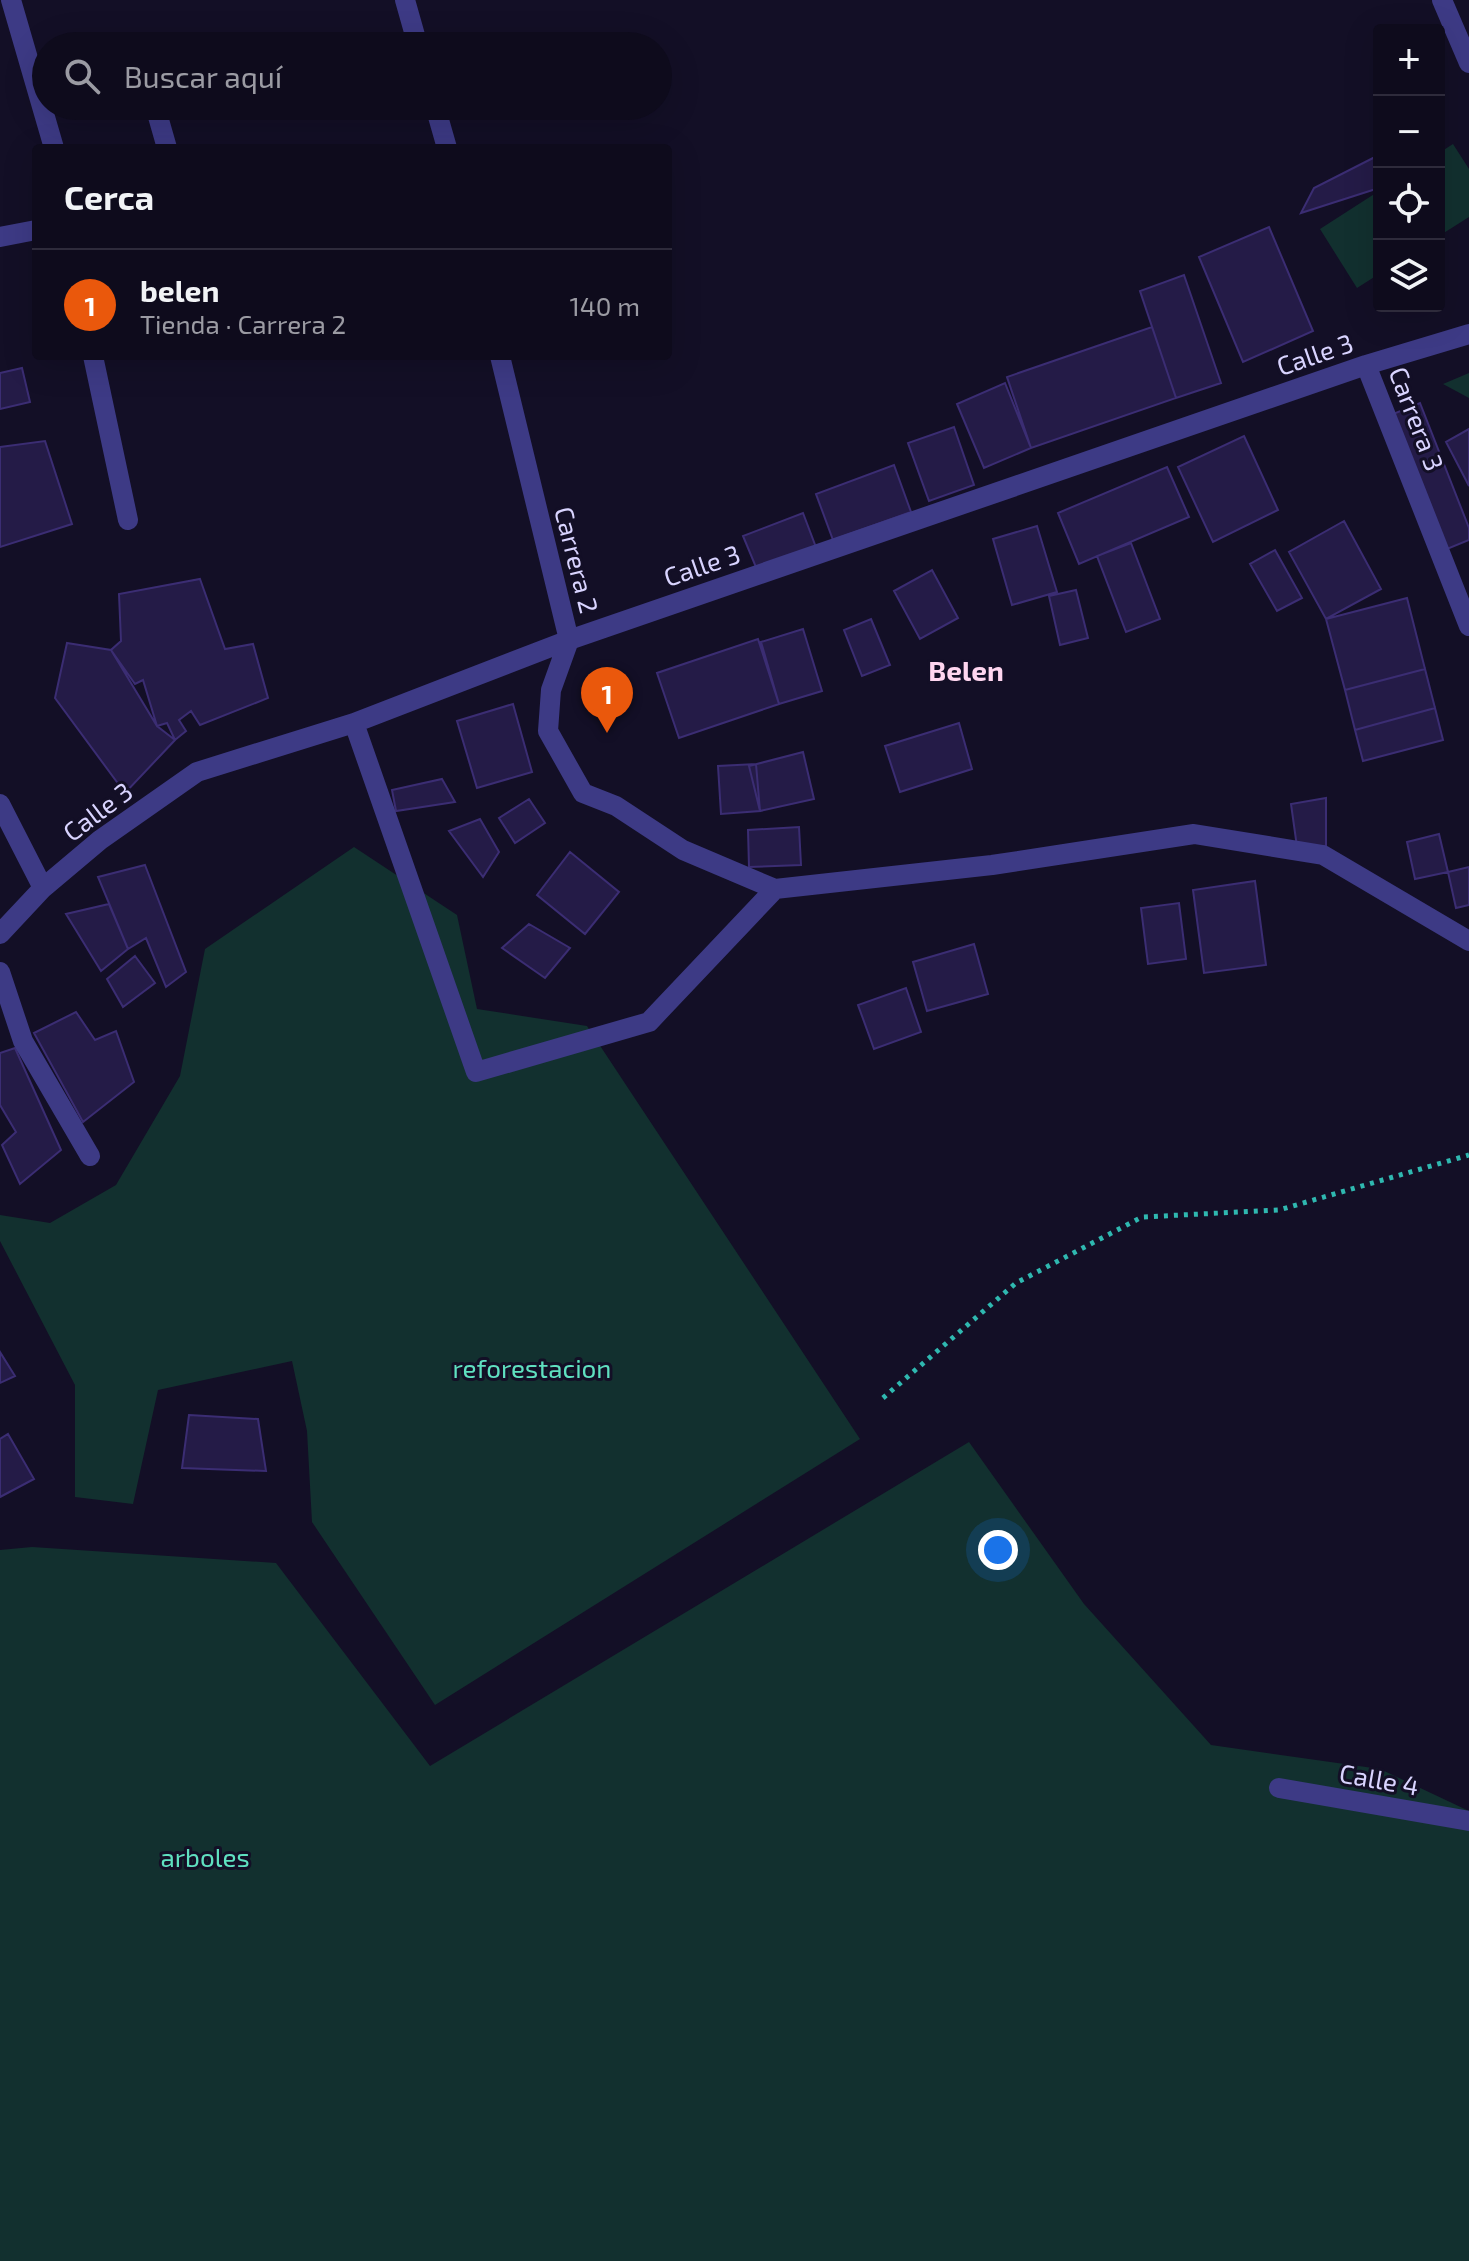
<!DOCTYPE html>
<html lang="es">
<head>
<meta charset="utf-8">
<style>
  :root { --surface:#0e0b1c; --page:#171425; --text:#f1f3f6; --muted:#9b9ba3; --line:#2e2b3b; --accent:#ea580c }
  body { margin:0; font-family:"Exo 2",sans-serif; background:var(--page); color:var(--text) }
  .controls { position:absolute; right:24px; top:24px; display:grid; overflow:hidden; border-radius:8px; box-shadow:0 8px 32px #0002 }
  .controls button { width:72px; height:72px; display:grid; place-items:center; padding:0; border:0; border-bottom:2px solid var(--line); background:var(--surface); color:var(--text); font:40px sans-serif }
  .you { position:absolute; left:998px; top:1550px; width:28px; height:28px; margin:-20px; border:6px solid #fff; border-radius:50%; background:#1a73e8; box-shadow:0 0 0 12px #1a73e833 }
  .badge { display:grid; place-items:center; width:52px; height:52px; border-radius:50%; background:var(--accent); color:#fff; font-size:26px; font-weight:700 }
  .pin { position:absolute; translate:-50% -66px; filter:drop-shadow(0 2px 4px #0008) }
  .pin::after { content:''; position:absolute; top:42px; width:28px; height:24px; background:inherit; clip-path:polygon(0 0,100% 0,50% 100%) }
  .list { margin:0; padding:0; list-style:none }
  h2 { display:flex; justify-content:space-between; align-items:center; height:104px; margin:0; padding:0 32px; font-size:34px }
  h2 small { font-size:26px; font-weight:400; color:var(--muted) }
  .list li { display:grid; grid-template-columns:52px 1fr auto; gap:24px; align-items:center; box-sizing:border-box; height:112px; padding:0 32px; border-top:2px solid var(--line) }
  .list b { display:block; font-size:30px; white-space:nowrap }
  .list p { margin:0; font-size:26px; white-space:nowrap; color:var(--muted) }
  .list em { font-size:26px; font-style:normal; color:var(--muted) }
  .icon { flex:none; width:44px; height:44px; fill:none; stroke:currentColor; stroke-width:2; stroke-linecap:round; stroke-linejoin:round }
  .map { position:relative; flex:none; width:1469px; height:2261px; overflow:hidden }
  .search { position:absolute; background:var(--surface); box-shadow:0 8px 32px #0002; left:32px; top:32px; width:640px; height:88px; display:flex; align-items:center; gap:20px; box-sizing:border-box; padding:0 28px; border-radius:44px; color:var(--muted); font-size:30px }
  .panel { position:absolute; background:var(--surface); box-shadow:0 8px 32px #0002; left:32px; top:144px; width:640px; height:216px; border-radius:8px }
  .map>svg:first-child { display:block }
  .green { fill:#12302f }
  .building { fill:#241b47; stroke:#3b2d73; stroke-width:2 }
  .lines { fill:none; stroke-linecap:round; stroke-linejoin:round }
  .path { stroke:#2fb8b0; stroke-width:5; stroke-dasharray:4 6; stroke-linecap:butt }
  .minor { stroke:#3d3a85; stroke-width:20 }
  .labels { text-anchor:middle; stroke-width:6; stroke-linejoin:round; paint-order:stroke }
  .street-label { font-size:26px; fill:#d9d4ff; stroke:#130f26 }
  .park-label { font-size:26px; fill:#5fe0c0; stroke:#130f26 }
  .neighbourhood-label { font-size:28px; font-weight:bold; fill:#ffd6f0; stroke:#130f26 }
</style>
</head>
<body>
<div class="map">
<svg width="1469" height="2261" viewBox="0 0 1469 2261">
  <rect width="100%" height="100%" fill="#130f26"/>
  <path class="green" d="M1453 144 1469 169V217L1439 236V153Z
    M1379 191V274L1357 288 1320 229Z
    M1469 373V398L1443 384Z
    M354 847 457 915 477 1009 587 1026 860 1439 435 1705 312 1522 307 1431 292 1361 158 1390 133 1504 75 1497V1385L0 1241V1215L50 1223 116 1185 180 1076 205 949Z
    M969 1442 1084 1604 1211 1745 1380 1769 1469 1811V2261H0V1550L32 1547 276 1563 430 1766Z"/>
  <path class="building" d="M1379 155V188L1301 213 1314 188Z
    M1269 227 1313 331 1243 362 1199 257Z
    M1184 275 1221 383 1176 398 1140 291Z
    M1152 327 1176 398 1031 448 1007 377Z
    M22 368 30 402 0 409V373Z
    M1005 383 1031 448 984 468 957 404Z
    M1420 403 1469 528V540L1447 549 1393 414Z
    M954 427 974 485 929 501 908 443Z
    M1469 429V486L1446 442Z
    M1244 436 1278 510 1213 542 1178 467Z
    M45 441 72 524 0 547V447Z
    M894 465 911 512 833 540 816 494Z
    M1167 467 1189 517 1079 564 1058 513Z
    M803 513 817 550 758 572 743 536Z
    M1344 521 1381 589 1326 619 1289 552Z
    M1037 526 1057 592 1012 605 993 539Z
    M1131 543 1160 619 1126 632 1097 556Z
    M1275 550 1302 598 1277 611 1250 564Z
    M932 570 958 618 920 639 894 591Z
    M200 579 225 649 253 644 268 698 200 725 191 711 179 720 186 731 175 740 167 723 157 726 143 680 135 684 111 650 121 641 119 594Z
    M1076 590 1088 638 1060 645 1049 596Z
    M1407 598 1425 669 1345 690 1326 619Z
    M871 619 890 665 862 676 844 630Z
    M803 629 822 691 779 704 761 642Z
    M758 639 779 704 679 738 657 673Z
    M67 643 111 650 157 726 175 740 125 793 55 698Z
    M1425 669 1435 708 1355 730 1345 690Z
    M513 704 532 772 477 788 457 721Z
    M1435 708 1443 740 1363 761 1355 730Z
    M959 723 972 769 900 792 885 746Z
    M803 752 814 799 760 811 749 766Z
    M756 764 760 811 721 814 718 766Z
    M442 779 455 802 396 811 392 790Z
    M1326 798V846L1297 847 1291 804Z
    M529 799 545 823 515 843 499 818Z
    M480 819 499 852 483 877 449 831Z
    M799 827 801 865 749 867 748 830Z
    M1439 834 1448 872 1415 879 1407 842Z
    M570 852 619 892 585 934 537 895Z
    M145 865 186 972 166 987 146 938 128 949 98 877Z
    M1469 867V905L1456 908 1448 872Z
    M1255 881 1266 965 1204 973 1193 890Z
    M1179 903 1186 959 1148 964 1141 908Z
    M109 904 128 949 101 971 66 914Z
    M529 924 570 948 545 978 502 948Z
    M974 944 988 994 927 1011 913 962Z
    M135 956 155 983 123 1007 107 979Z
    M906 988 921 1032 874 1049 858 1005Z
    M76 1012 95 1040 116 1031 134 1082 83 1122 34 1033Z
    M15 1048 61 1150 20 1184 2 1145 16 1132 0 1105V1053Z
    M0 1352 15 1376 0 1383Z
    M189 1415 258 1419 266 1471 182 1468Z
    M8 1434 34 1479 0 1497V1439Z"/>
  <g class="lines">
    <path class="path" d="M883 1398 1016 1283 1142 1217 1279 1210 1469 1155"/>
    <path class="minor" d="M11 0 54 148
      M405 0 418 46
      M1442 0 1469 63
      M155 106 167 148
      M435 106 447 148
      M0 237 36 230
      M93 356 128 520
      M500 356 569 640 551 690 548 731 583 793 616 806 683 850 775 889 992 865 1194 834 1323 855 1469 941
      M1366 365 1469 626
      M354 723 476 1072 649 1022 775 889
      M0 804 43 888
      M0 934 43 888 100 840 197 772 354 723 569 640 1366 365 1469 334
      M0 972 23 1041 90 1156
      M1279 1788 1469 1821"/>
  </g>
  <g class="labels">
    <g class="street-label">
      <text transform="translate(1315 355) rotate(-19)" y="9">Calle 3</text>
      <text transform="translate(1416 419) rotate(69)" y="9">Carrera 3</text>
      <text transform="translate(576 560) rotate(76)" y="9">Carrera 2</text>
      <text transform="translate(702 566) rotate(-19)" y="9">Calle 3</text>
      <text transform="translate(98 812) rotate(-37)" y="9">Calle 3</text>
      <text transform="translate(1379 1780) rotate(10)" y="9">Calle 4</text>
    </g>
    <g class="park-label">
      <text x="532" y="1378">reforestacion</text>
      <text x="205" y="1867">arboles</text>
    </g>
    <g class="neighbourhood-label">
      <text x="966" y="681">Belen</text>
    </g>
  </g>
</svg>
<div class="controls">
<button>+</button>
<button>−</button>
<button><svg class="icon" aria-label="locate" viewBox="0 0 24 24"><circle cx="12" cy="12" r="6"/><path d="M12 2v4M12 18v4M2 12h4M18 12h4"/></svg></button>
<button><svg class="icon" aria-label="layers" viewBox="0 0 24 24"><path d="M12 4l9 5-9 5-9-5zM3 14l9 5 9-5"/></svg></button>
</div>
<div class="you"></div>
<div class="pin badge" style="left:607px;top:733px">1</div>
<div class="search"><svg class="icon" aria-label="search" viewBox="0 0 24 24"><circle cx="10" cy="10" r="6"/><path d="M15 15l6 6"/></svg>Buscar aquí</div>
<section class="panel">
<h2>Cerca<small></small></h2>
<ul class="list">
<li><span class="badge">1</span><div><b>belen</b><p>Tienda · Carrera 2</p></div><em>140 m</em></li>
</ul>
</section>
</div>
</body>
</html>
